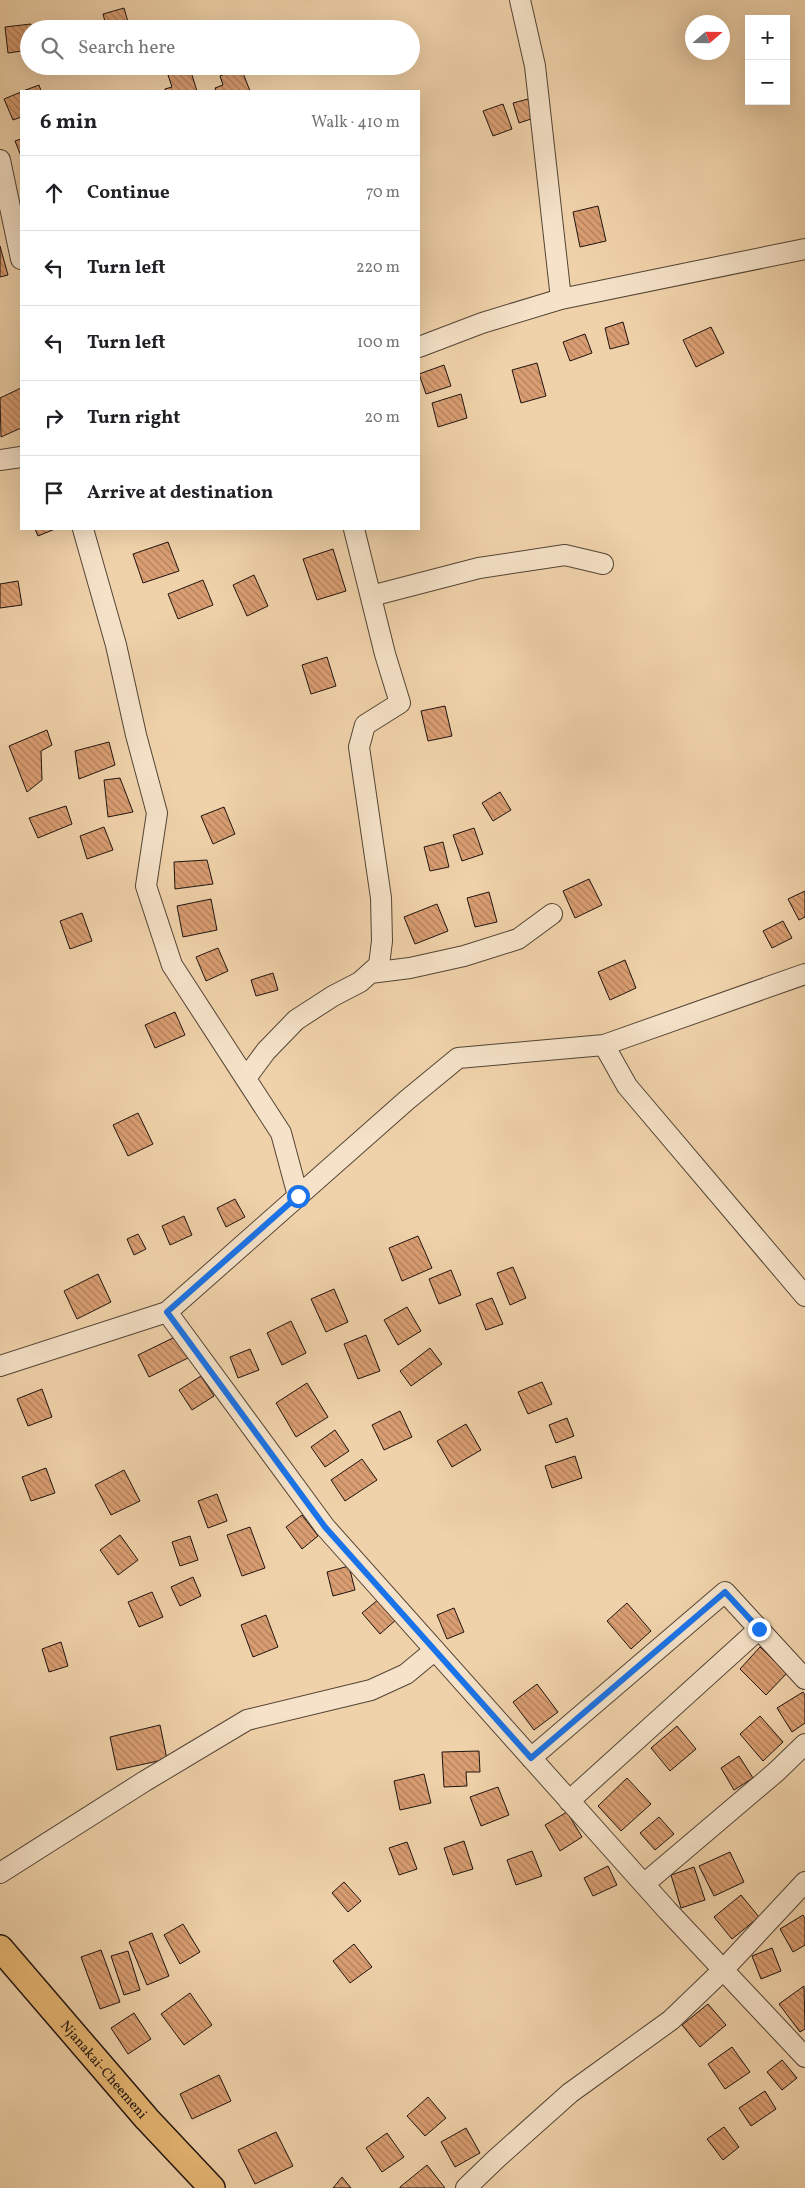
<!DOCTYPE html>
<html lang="en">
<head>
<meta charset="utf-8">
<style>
  :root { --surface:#fff; --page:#f2f2f2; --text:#202124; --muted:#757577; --line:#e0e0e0 }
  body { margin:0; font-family:Vollkorn,serif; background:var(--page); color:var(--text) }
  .controls { position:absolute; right:15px; top:15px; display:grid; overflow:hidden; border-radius:0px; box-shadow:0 5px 20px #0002 }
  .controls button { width:45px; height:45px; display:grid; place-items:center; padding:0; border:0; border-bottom:1px solid var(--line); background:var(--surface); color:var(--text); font:25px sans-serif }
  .compass { position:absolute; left:685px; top:15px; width:45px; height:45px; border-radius:50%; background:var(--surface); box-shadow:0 5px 20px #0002; rotate:70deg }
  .stop { position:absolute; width:15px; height:15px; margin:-11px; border:4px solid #1a73e8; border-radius:50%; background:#fff }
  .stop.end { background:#1a73e8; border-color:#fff; box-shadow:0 1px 5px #0008 }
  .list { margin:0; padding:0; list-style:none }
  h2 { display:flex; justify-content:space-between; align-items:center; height:65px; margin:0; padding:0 20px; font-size:21px }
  h2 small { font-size:16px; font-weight:400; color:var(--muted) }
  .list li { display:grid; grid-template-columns:32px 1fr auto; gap:15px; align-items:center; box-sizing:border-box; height:75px; padding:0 20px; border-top:1px solid var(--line) }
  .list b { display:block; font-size:19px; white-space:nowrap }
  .list em { font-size:16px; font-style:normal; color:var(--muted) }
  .icon { flex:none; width:28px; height:28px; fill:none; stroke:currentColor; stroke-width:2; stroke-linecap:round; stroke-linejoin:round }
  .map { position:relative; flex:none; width:805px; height:2188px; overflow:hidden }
  .search { position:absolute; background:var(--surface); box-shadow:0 5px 20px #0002; left:20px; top:20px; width:400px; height:55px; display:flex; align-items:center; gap:12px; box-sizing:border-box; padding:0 18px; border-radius:28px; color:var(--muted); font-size:19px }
  .panel { position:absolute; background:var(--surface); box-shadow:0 5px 20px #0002; left:20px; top:90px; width:400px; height:440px; border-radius:0px }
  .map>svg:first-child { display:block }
  .building { fill:url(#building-back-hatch); stroke:#1f1410 }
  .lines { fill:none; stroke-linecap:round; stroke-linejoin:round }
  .minor-casing { stroke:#534436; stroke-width:22 }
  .major-casing { stroke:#1f1410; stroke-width:28 }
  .minor { stroke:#f5e2c8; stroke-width:20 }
  .major { stroke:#e8b975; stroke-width:25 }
  .route { stroke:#1a73e8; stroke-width:6 }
  .labels { text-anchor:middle; stroke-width:4.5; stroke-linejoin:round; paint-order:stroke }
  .street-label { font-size:14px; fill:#1f1410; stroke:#f5e2c8 }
</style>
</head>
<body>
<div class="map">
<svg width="805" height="2188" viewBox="0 0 805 2188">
  <defs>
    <pattern id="building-back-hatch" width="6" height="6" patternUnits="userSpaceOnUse" patternTransform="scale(1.25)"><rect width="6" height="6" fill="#da9e72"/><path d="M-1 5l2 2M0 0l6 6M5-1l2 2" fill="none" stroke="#b0805c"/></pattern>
  </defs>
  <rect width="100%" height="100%" fill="#f0d2aa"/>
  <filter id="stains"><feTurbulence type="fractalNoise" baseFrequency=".004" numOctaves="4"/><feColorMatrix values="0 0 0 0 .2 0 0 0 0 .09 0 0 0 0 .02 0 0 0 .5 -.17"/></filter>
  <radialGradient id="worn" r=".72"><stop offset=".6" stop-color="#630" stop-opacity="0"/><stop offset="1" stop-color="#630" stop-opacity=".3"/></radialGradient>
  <path class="building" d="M124 8 130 29H107L103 14Z
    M31 24V29H29V50L8 53 5 27Z
    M76 66H104L78 74Z
    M241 68 250 91H216L215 88 223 85 220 76Z
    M190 69 197 91H165V89L172 87 168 75Z
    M39 85 41 91H23Z
    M21 92V117L13 120 4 99Z
    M528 99 534 118 519 123 513 103Z
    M503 104 512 129 493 136 483 111Z
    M21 139V156L15 141Z
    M598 206 606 241 580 247 573 212Z
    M0 246 8 275 0 277Z
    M623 322 629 344 610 349 605 328Z
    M711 327 724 353 696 367 683 340Z
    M585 334 592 353 570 361 563 342Z
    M537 363 546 396 521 403 512 370Z
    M444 365 451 386 426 394 419 374Z
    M21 388V428L1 437 0 398Z
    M461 394 467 418 438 427 432 403Z
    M35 529H55L38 536Z
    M168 542 179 571 143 583 133 554Z
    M333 549 346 591 317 600 303 559Z
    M254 575 268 606 247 616 233 585Z
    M203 580 213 605 178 619 168 594Z
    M18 581 22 605 0 608V584Z
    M327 657 336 686 311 694 302 665Z
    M445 706 452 736 428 741 421 711Z
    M47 730 52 745 41 751 42 780 27 792 9 746Z
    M109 742 115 765 79 779 75 751Z
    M120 778 133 812 108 817 104 780Z
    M500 792 511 810 493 821 482 803Z
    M66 806 72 824 38 838 29 818Z
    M224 807 235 834 213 844 201 816Z
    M104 827 113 850 87 859 80 836Z
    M474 828 483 854 462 861 453 835Z
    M443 842 449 867 430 871 424 847Z
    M207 860 213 884 175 889 174 862Z
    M589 879 602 905 575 918 563 891Z
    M805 891V917L799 920 788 899Z
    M489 892 497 922 475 927 467 898Z
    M211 899 217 930 183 937 177 906Z
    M437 904 448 931 415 944 404 917Z
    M82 913 92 941 70 949 60 921Z
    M783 921 792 938 772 948 763 931Z
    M218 948 228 971 206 981 196 957Z
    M625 960 636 988 610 1000 598 972Z
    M273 973 278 990 256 996 251 980Z
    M175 1012 185 1035 155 1048 145 1025Z
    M138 1113 153 1144 128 1156 113 1125Z
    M235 1199 245 1217 226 1227 217 1208Z
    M184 1216 192 1235 170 1245 162 1226Z
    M138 1234 146 1249 134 1255 127 1239Z
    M418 1236 432 1268 402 1281 389 1248Z
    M513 1267 526 1298 510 1305 497 1273Z
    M451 1270 461 1295 439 1304 429 1279Z
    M98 1274 111 1302 77 1319 64 1291Z
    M334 1289 348 1322 326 1332 311 1299Z
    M492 1298 503 1324 486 1330 476 1304Z
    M407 1307 421 1331 398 1345 384 1320Z
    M291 1321 306 1353 282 1365 267 1333Z
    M366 1335 380 1371 358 1379 344 1344Z
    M177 1336 188 1358 149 1377 138 1355Z
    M430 1348 442 1364 411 1386 400 1371Z
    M250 1349 259 1370 238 1378 230 1357Z
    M201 1376 214 1396 192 1410 179 1390Z
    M542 1382 552 1404 528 1414 518 1392Z
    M307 1383 328 1417 296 1437 276 1403Z
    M42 1389 52 1417 28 1426 17 1399Z
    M400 1411 412 1437 384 1450 372 1425Z
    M567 1418 574 1436 556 1443 549 1425Z
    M466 1424 481 1450 452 1467 437 1441Z
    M335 1430 349 1451 325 1467 311 1447Z
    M575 1456 582 1478 552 1488 545 1466Z
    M362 1459 377 1480 345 1501 331 1480Z
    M46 1468 55 1493 31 1501 22 1477Z
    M124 1470 140 1501 111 1515 95 1485Z
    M217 1494 227 1521 208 1528 198 1501Z
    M302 1515 318 1536 302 1549 286 1527Z
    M250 1527 265 1568 242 1576 227 1535Z
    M120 1535 138 1560 118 1575 100 1550Z
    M190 1536 198 1560 180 1566 172 1542Z
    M349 1566 355 1590 333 1596 327 1572Z
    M193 1577 201 1596 180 1606 171 1587Z
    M152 1592 163 1617 139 1627 128 1602Z
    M379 1599 397 1619 380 1634 362 1613Z
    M627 1603 651 1631 631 1649 607 1621Z
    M454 1608 464 1632 447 1639 437 1615Z
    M266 1615 278 1647 253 1657 241 1625Z
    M61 1642 68 1666 49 1672 42 1649Z
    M760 1647 787 1673 766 1695 740 1669Z
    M537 1684 558 1712 534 1730 513 1702Z
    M803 1692 805 1695V1723L792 1732 777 1708Z
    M760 1716 783 1742 763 1761 740 1734Z
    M160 1725 167 1759 117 1770 110 1737Z
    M677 1726 696 1749 670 1771 651 1748Z
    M479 1751 480 1772H466L467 1786 444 1787 442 1752Z
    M739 1756 753 1778 734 1790 721 1768Z
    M424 1774 431 1803 400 1810 394 1781Z
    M627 1778 651 1804 621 1831 598 1806Z
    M498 1787 509 1815 481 1826 470 1797Z
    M567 1812 582 1837 560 1851 545 1825Z
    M659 1817 674 1834 655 1850 640 1833Z
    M464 1841 473 1869 453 1875 444 1848Z
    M407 1842 417 1869 399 1875 389 1848Z
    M532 1851 542 1876 516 1885 507 1860Z
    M730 1852 744 1882 714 1896 699 1866Z
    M608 1866 617 1885 593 1896 584 1878Z
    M694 1867 705 1900 681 1908 671 1875Z
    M344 1882 361 1901 348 1912 332 1893Z
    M741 1895 759 1917 732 1939 714 1917Z
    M803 1915 805 1919V1945L793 1952 780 1929Z
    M183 1924 200 1952 180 1964 164 1935Z
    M152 1933 169 1976 147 1985 129 1942Z
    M354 1944 372 1967 350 1983 333 1961Z
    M772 1948 781 1971 761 1979 752 1956Z
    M101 1950 120 2002 100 2009 81 1957Z
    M128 1951 140 1990 124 1995 111 1956Z
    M804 1986 805 2029 800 2032 779 2004Z
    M190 1993 212 2025 184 2045 161 2014Z
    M708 2004 726 2025 700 2047 682 2025Z
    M134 2013 151 2039 128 2054 111 2028Z
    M732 2047 750 2072 725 2089 708 2064Z
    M782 2060 797 2078 782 2090 767 2072Z
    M219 2075 231 2101 192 2119 180 2094Z
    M765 2091 776 2109 751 2126 739 2108Z
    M428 2097 446 2118 425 2136 407 2116Z
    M724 2127 739 2147 723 2160 707 2139Z
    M466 2128 480 2153 455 2167 441 2142Z
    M276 2132 293 2166 255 2184 238 2150Z
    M387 2133 404 2157 382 2172 366 2148Z
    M427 2165 445 2188H400V2187Z
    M342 2177 351 2188H333Z"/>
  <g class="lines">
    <g class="minor-casing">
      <path id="minor" d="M520 0 535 66 561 299
        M0 160 21 259
        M419 347 482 323 561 299 805 249
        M0 460 21 457
        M83 529 116 645 136 735 157 813 146 886 172 965 281 1133 298 1196
        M371 596 479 568 565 555 603 564
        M370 973 410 968 464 956 518 939 552 914
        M604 1045 627 1086 805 1296
        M246 1078 266 1051 296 1020 333 996 360 982 379 965 382 941 381 898 359 747 365 725 400 703 385 654 354 529
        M167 1312 325 1527 667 1910 805 2057
        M0 1366 167 1312 407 1100 458 1058 604 1045 805 974
        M759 1629 805 1679
        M531 1758 725 1592 759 1629 569 1801
        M0 1873 145 1781 247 1720 371 1690 406 1674 435 1650
        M644 1884 776 1772 805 1744
        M466 2188 496 2159 570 2093 671 2020 723 1970 805 1882"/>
    </g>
    <g class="major-casing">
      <g id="major">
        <path id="s1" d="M0 1948 147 2119 212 2188"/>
      </g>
    </g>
    <use href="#minor" class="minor"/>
    <use href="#major" class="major"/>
  </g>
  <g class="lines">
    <path class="route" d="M298 1196 167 1312 325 1527 531 1758 725 1592 759 1629"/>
  </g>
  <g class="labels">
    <g class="street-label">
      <text dy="5" stroke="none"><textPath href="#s1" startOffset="160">Njanakai-Cheemeni</textPath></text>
    </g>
  </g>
  <rect width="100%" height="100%" filter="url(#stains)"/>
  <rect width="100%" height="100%" fill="url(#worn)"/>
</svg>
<div class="controls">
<button>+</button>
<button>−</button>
</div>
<svg class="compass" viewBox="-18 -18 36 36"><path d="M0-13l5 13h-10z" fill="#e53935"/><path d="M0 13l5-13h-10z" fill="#757577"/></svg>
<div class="stop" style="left:298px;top:1196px"></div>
<div class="stop end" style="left:759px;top:1629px"></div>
<div class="search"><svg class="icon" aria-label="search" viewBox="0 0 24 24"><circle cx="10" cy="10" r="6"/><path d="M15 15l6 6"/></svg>Search here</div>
<section class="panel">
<h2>6 min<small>Walk · 410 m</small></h2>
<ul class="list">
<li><svg class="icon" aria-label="ahead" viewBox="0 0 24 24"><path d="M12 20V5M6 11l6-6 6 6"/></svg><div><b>Continue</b></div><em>70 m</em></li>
<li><svg class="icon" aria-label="left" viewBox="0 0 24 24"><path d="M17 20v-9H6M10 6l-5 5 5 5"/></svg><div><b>Turn left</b></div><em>220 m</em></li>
<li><svg class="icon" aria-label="left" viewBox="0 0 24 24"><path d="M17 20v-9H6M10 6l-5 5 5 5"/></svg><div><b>Turn left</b></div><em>100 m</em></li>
<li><svg class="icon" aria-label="right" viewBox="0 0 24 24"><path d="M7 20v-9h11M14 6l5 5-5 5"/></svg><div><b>Turn right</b></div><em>20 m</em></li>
<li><svg class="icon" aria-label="arrive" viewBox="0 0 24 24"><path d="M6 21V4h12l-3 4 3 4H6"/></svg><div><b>Arrive at destination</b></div></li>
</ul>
</section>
</div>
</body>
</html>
